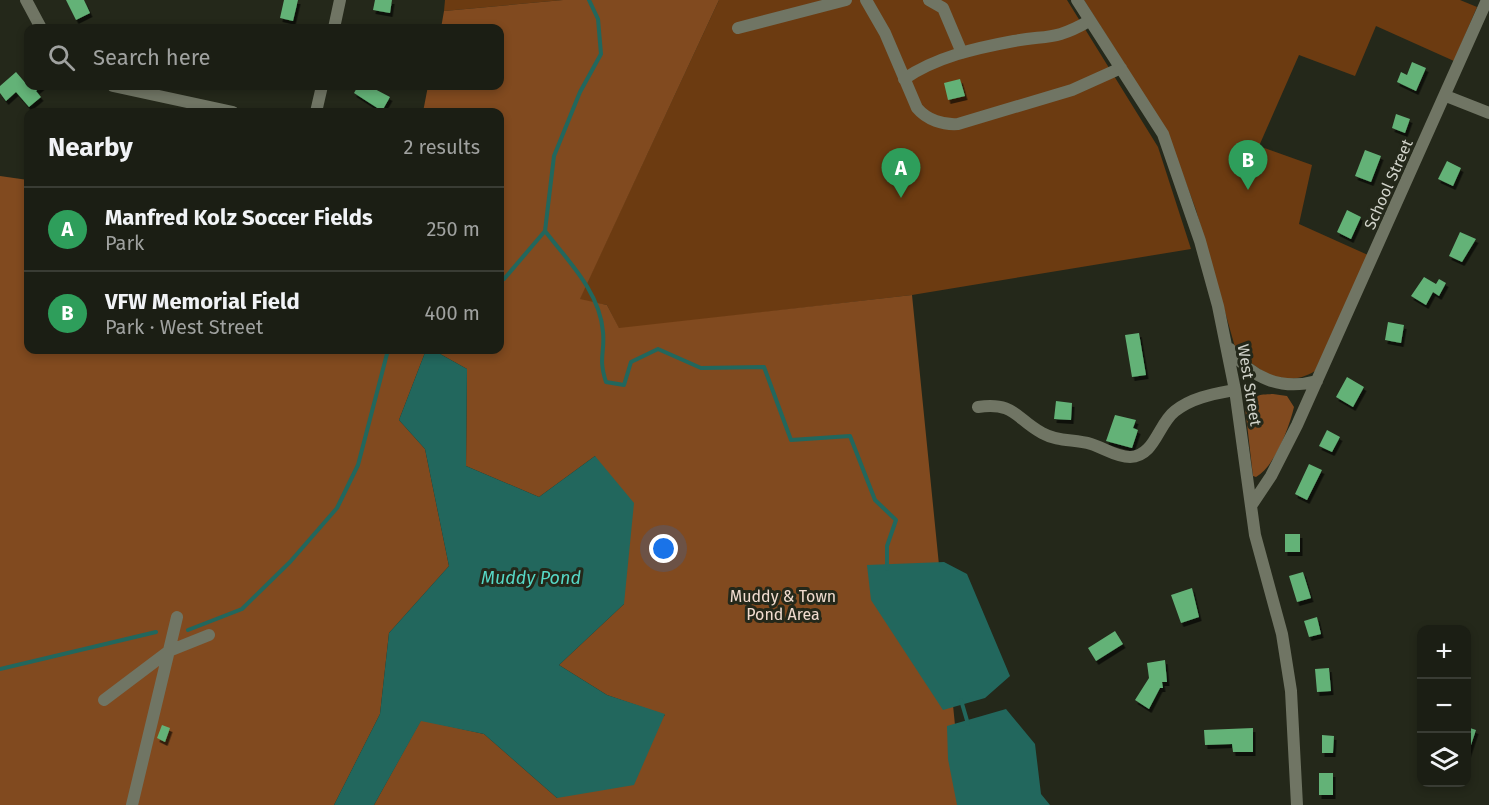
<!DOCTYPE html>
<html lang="en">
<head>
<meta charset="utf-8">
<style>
  :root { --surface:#1b1e14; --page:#24271d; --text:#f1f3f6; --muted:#a0a2a0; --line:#393c34; --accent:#1a73e8 }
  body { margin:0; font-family:"Fira Sans",sans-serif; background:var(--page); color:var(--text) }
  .controls { position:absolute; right:18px; bottom:18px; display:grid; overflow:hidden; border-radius:12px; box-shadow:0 3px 9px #0003 }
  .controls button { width:54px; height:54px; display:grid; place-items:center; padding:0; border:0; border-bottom:2px solid var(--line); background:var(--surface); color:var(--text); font:30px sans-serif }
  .you { position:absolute; left:664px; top:549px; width:21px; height:21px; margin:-15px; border:4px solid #fff; border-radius:50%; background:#1a73e8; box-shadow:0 0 0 9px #1a73e833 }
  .badge { display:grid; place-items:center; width:39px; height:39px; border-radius:50%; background:var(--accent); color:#fff; font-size:20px; font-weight:700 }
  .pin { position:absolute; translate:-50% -50px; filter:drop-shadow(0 2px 3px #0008) }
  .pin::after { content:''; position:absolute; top:32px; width:21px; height:18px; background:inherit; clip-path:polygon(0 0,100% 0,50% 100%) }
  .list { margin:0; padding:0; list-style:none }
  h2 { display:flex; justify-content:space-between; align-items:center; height:78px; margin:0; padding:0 24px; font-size:26px }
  h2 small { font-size:20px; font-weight:400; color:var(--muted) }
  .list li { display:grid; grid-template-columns:39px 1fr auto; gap:18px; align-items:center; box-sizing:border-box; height:84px; padding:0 24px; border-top:2px solid var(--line) }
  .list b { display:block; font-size:22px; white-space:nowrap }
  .list p { margin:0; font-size:20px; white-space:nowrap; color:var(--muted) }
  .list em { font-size:20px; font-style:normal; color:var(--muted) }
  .icon { flex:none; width:33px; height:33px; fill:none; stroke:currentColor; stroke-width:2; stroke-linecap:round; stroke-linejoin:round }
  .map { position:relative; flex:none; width:1489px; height:805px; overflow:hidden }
  .search { position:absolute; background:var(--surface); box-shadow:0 3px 9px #0003; left:24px; top:24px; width:480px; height:66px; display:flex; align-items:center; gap:15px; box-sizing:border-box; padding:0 21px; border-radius:12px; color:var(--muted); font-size:22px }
  .panel { position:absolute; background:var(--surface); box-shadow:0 3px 9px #0003; left:24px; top:108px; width:480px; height:246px; border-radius:12px }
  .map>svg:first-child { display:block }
  .green { fill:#6c3b11 }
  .forest { fill:#814a1f }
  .water { fill:#22675d }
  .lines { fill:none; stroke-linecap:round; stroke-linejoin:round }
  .stream { stroke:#22675d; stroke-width:4 }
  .building { fill:#63b277; filter:url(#shadow) }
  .minor { stroke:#707564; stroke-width:12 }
  .labels { text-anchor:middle; stroke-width:6; stroke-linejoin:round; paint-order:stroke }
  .street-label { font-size:16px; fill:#d1d3ca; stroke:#24281a }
  .park-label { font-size:16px; fill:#f1dccf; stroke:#24281a }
  .water-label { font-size:18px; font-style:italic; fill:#56d8c6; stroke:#24281a }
</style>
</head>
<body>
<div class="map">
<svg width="1489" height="805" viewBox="0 0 1489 805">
  <defs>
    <filter id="shadow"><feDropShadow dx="2.5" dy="4" stdDeviation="0" flood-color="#0009"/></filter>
  </defs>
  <rect width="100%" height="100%" fill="#24281a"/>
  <path class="green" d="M445 0H563L444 11Z
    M719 0H1067L1158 147 1191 249 912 295 619 329 607 305 579 300Z
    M1084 0H1460L1477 7 1454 61 1376 26 1355 76 1299 55 1259 146 1312 165 1299 224 1368 255 1315 371C1284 390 1256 371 1235 347L1196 210 1166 130Z"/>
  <path class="forest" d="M563 0H719L580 299 607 305 619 328 912 295 963 805H374L421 720 484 734 557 798 665 715 607 695 559 665 624 604 595 456 539 497 466 466 467 369 433 350H500V112H423L428 86H500V28H441L444 11Z
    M0 176 28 180V350H426L399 420 425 449 449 566 389 633 380 714 334 805H0Z
    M1273 394 1287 396 1294 407C1289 428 1275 466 1256 477L1253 476 1245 407C1251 394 1260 395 1273 394Z"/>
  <path class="water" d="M426 350H433L467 369 466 466 539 497 595 456 634 503 624 604 559 665 607 695 665 714 634 785 557 798 484 734 421 721 374 805H334L380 714 389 633 449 566 425 449 399 420Z
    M944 562 967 574 1010 676 985 698 943 710 871 600 867 565Z
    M1006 709 1035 744 1041 794 1050 805H957L948 759 947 726Z"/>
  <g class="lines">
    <path class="stream" d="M545 231C568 261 600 292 603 332 605 354 598 357 606 382L624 385 631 362 658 349 701 368 764 367 791 440 850 436 875 500 896 520 887 546V569
      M500 280 504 279 545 231 554 156 580 92 601 54 598 19 589 0
      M188 630 242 609 290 562 337 508 358 465 388 350
      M0 669 156 632
      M961 700 968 724"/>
  </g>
  <path class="building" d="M66 0H84L90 13 76 20Z
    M284 0H298L293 21 280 18Z
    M375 0H392L390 13 373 10Z
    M1412 62 1426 68 1416 91 1397 82 1401 72 1407 75Z
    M16 72 28 86H42L36 91 41 97 29 107 16 92 6 101 0 93V86Z
    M960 79 965 96 948 100 944 83Z
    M358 86H369L390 97 382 111 354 93Z
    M1396 114 1410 119 1405 133 1392 128Z
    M1365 150 1381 156 1371 182 1355 176Z
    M1447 161 1461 168 1453 186 1438 179Z
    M1347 210 1361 217 1351 239 1337 232Z
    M1460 232 1476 239 1462 262 1449 256Z
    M1424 277 1436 284 1439 279 1446 283 1439 296 1433 292 1426 305 1411 296Z
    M1388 322 1404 325 1401 343 1385 340Z
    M1139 333 1146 375 1132 377 1125 335Z
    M1347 377 1364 387 1353 407 1336 397Z
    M1056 401 1072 403 1071 420 1054 419Z
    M1115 415 1136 420 1133 428 1138 430 1132 448 1106 441Z
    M1327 430 1340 437 1332 452 1319 446Z
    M1309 464 1322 470 1307 500 1295 494Z
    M1285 534H1300V552H1285Z
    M1303 572 1311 598 1297 602 1289 576Z
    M1192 588 1199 617 1181 623 1171 595Z
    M1317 617 1321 634 1309 637 1304 621Z
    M1115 631 1123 644 1096 661 1088 648Z
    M1165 660 1167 682H1162L1163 688H1160L1149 709 1135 700 1149 678 1147 663Z
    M1329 668 1331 691 1317 692 1315 669Z
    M162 725 170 728 165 742 157 738Z
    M1467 727 1476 730 1468 754H1467Z
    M1253 728V752H1233L1232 744 1205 745 1204 730Z
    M1322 735 1334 736 1333 753H1322Z
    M1319 773H1333V795H1319Z"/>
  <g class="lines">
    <path class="minor" d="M26 0 41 28
      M866 0 885 33 917 108C927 120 943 125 958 124L1072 90 1121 68
      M929 0 943 8 962 53
      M1077 0 1163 134 1200 241 1218 306 1235 390 1255 535 1282 634 1291 691 1297 805
      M334 28 340 0
      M738 28 846 0
      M904 79C936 57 976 48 1014 41 1049 35 1056 40 1089 21
      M113 86 233 112
      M1446 96 1489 113
      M316 112 322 86
      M1230 349C1251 378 1281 391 1317 381
      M978 407C1015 402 1015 418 1042 433 1058 442 1074 439 1091 444 1104 448 1116 457 1130 457 1155 456 1158 424 1175 411 1193 397 1214 394 1235 390
      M1251 506 1271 476 1297 425 1487 0
      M104 700 169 651 209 635
      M132 805 177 617"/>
  </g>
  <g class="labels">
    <g class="street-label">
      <text transform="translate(1388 184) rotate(-66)" y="6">School Street</text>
      <text transform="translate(1250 385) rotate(81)" y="6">West Street</text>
    </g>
    <g class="park-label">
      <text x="783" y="602">Muddy &amp; Town<tspan x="783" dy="18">Pond Area</tspan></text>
    </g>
    <g class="water-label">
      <text x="531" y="584">Muddy Pond</text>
    </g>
  </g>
</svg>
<div class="controls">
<button>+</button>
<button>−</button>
<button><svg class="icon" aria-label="layers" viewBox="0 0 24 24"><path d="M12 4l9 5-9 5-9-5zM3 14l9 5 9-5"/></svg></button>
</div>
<div class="you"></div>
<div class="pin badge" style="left:901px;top:198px;background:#2e9e5b">A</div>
<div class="pin badge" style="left:1248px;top:190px;background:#2e9e5b">B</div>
<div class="search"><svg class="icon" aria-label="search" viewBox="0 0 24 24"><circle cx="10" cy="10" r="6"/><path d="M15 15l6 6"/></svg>Search here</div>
<section class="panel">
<h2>Nearby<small>2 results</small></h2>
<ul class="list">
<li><span class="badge" style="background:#2e9e5b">A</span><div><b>Manfred Kolz Soccer Fields</b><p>Park</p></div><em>250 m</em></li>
<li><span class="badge" style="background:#2e9e5b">B</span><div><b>VFW Memorial Field</b><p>Park · West Street</p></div><em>400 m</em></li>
</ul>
</section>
</div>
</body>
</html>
